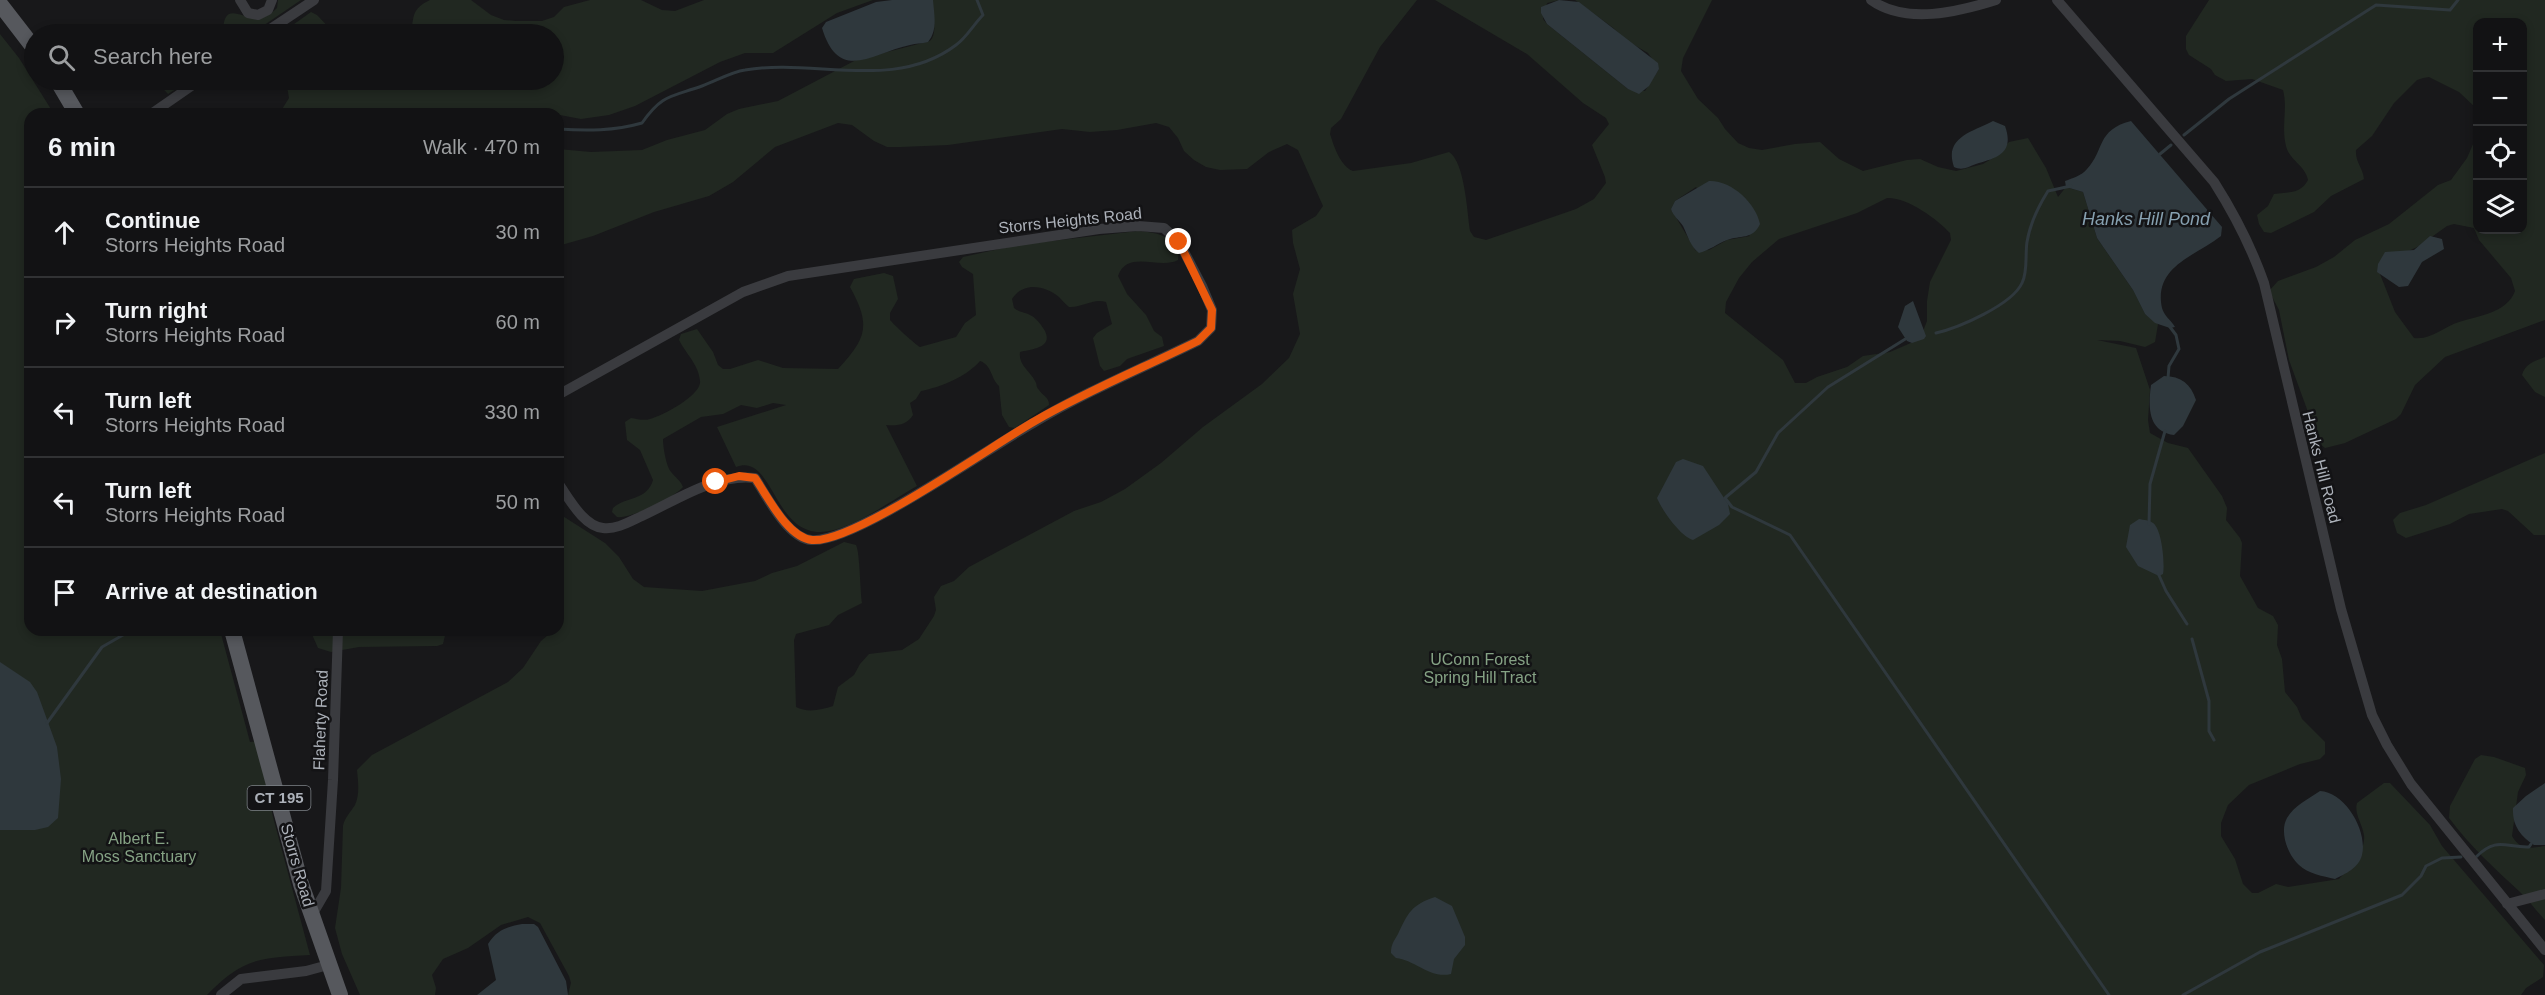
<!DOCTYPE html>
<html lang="en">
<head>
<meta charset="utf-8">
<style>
  :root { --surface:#121214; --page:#1f2022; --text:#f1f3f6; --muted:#9c9ea0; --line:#313234 }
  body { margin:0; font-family:Helvetica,sans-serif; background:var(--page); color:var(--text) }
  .controls { position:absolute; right:18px; top:18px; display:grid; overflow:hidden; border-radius:12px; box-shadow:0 3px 9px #0003 }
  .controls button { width:54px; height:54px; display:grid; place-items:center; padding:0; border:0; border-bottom:2px solid var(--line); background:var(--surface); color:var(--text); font:30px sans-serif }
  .stop { position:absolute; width:18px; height:18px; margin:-14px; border:4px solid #ea580c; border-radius:50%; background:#fff }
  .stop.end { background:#ea580c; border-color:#fff; box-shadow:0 2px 6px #0008 }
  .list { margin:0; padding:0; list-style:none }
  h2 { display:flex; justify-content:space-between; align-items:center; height:78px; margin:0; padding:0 24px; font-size:26px }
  h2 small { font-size:20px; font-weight:400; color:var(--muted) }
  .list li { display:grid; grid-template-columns:39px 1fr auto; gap:18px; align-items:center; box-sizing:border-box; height:90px; padding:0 24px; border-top:2px solid var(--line) }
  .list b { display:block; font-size:22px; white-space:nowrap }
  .list p { margin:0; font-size:20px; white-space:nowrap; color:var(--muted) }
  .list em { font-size:20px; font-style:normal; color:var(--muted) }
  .icon { flex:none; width:33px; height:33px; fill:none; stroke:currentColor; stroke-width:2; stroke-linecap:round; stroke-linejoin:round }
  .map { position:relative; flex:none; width:2545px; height:995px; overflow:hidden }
  .search { position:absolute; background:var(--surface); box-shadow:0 3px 9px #0003; left:24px; top:24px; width:540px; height:66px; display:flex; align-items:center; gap:15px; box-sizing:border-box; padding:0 21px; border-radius:33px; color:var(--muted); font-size:22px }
  .panel { position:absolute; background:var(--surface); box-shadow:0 3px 9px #0003; left:24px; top:108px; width:540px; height:528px; border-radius:18px }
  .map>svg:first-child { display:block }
  .green { fill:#212821; fill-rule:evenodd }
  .water { fill:#2f383d }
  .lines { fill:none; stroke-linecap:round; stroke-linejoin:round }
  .stream { stroke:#2f383d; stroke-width:3 }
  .street { stroke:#3a3b3f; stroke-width:10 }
  .primary { stroke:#56585d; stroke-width:16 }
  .route { stroke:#ea580c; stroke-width:8 }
  .labels { text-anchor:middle; stroke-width:5; stroke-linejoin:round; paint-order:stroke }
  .shield { fill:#131315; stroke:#7e8288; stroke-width:1.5 }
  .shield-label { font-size:15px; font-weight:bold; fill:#acb1b9 }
  .street-label { font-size:16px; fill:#acb1b9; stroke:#131315 }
  .park-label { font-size:16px; fill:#85a284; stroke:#131315 }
  .water-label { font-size:18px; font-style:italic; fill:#86a0b0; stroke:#131315 }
</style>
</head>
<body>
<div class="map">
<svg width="2545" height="995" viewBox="0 0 2545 995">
  <rect width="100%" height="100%" fill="#18181a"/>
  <path class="green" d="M278 0H301L251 34H221C224 29 223 21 226 17 234 4 255 31 277 8Z
    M430 0H471L491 15 504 20 516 21H542L554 17 564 7 590 0H641L662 10 675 11 704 0H873L837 13 773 53H745L720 62 635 106 609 115 581 119 528 109 476 114H403L396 111 376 114H279L289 98 286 80H554V34H411C414 17 411 9 430 0Z
    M931 0H1417L1380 47 1341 119 1331 128 1330 134C1334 146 1340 166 1353 171L1411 163 1449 152C1465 162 1467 212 1470 231L1474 237 1486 240 1576 209 1594 199 1606 183 1605 177 1592 145 1609 124 1606 118 1583 103 1527 54 1435 0H1559L1547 3 1543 19 1547 24 1628 89 1645 91 1659 69 1648 53 1629 42 1612 27 1575 0H1712L1683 58 1681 71 1698 99 1718 118 1725 129 1738 143 1749 148 1762 150 1795 144 1820 142 1839 159 1863 171 1907 160 1920 159 1938 167 1956 171 1983 164 1996 156 2009 142 2028 138 2046 168 2058 197 2066 187 2083 192 2097 238 2133 290 2145 314 2158 324 2155 342 2145 347 2120 341 2097 340 2136 348 2150 390 2148 420 2150 433 2168 443 2188 448 2222 496 2227 508 2226 520 2240 538 2242 543 2240 576 2258 608 2273 616 2278 625 2277 645 2282 659 2285 692 2297 707 2302 719 2325 742V754L2320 759 2300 764 2249 785 2228 805 2221 823V836L2235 859 2243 884 2252 893H2258L2276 884 2288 887 2339 879C2349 868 2366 851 2364 835 2362 823 2354 814 2357 803L2384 783H2390L2430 825 2442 846 2544 965 2543 977 2526 988 2521 995H568L571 983 569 976 540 923 528 917 501 925 468 948 443 959 432 975 436 988 435 995H360L342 954 335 928 341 888 343 826C345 817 350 813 355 805 360 794 358 781 357 770L372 755 508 682 523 668 541 641 554 630H558L561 609 558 597V513L605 543 619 557 633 579 644 587 702 591 755 581 772 573 797 566 844 542 856 545C860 553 860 590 862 603L838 615 829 625 796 634 794 640 796 707C807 713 821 710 833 706L838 687 854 675 860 664 869 654 902 650 919 639 934 616 936 610 934 597 941 586 954 581 969 567 1074 511 1101 502 1125 489 1161 463 1203 427 1262 384 1289 358 1300 334 1293 294 1300 269 1293 243 1292 230 1316 216 1323 206 1298 150 1287 144 1269 152 1247 169 1220 170 1206 167 1194 160 1184 151 1178 138 1169 127 1156 123 1117 130 1090 132 1062 129 948 145 901 147H887L874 141 852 125 838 123 775 147 733 182 709 196 654 212 593 236 558 246V149L591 152 642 150 667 140 705 130 727 114 739 109 778 101 856 60 930 41C939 32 931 13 931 0ZM1696 187 1750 236 1727 240 1709 250 1696 251 1671 209 1675 201ZM1887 198C1907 197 1937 219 1950 233L1951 240 1930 282 1927 301V321L1920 339 1890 352 1863 356 1847 367 1817 377 1806 383H1795L1783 360 1725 313 1726 302 1739 278 1752 262 1779 239 1857 213Z
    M2209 0H2545V320L2445 357 2415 385 2401 414 2396 419 2345 443 2325 448 2320 444 2309 426 2308 412 2289 360 2279 310 2269 291 2278 281 2316 267 2334 257 2355 240 2389 224 2438 185 2451 180 2467 158 2477 135 2478 230H2522V22H2478L2477 109 2459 92 2429 77 2423 78 2417 80 2394 103 2372 136 2356 150C2355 162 2363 168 2364 179L2331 196 2314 212 2271 233 2264 232 2259 224 2257 215 2268 206 2274 194C2288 192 2301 194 2308 180 2305 165 2289 160 2286 146 2281 126 2288 108 2283 90L2252 79 2226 81 2215 75 2211 69 2189 55 2186 49V36ZM2454 224 2474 228 2479 240 2511 278 2515 291C2507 313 2478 316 2459 322 2443 327 2432 340 2414 338L2395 312 2378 269 2382 264 2419 246 2447 226Z
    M311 12 317 15 335 34H280Z
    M0 34 19 58 54 114H30V630H220L250 742 257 741 273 817 310 955C260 958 244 957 207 995H0Z
    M155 80H190L168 94Z
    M1138 231C1155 232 1182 237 1178 260 1160 270 1127 249 1118 276L1127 294 1146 315 1154 331 1162 337 1164 346 1127 359 1120 366 1104 371 1100 366 1093 338 1097 333 1112 324 1106 302C1093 298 1082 308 1069 307 1065 304 1062 300 1059 297 1044 285 1023 282 1012 299L1014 308C1020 313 1026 312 1032 316 1037 319 1042 326 1045 331 1053 348 1032 349 1020 352 1018 365 1030 371 1035 381 1038 386 1035 385 1039 390 1043 396 1049 397 1049 405L1015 428 1009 427 1002 415 999 386C991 379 992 365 980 361 966 377 941 387 921 391L916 399 910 403 913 415C907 425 897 426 886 425L917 486C890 501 851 531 821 532 773 533 773 453 736 467L717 427 786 405 773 403 757 408 741 405 723 414 701 417 663 439C663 447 666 466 671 472 676 478 680 480 683 487 674 498 630 519 617 517L612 512 613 508C626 496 647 501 653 480L640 450 627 440 625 422 631 418C637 419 644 421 650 419 662 416 702 395 700 381 699 365 686 354 679 340L681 334 697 329 713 352 718 365 723 369H730L758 360 783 368 838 369C867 338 871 325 850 287L854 279 884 273 893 276 898 299 890 313V320C894 325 916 345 920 347L956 337 965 323 976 315 973 274 962 267 959 262 963 257 1017 245Z
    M2545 357V397L2535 392 2522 375C2525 363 2535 361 2545 357Z
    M2545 453V535H2534L2508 511 2502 509 2469 514 2450 524 2406 538 2397 533 2393 520 2400 513 2426 505Z
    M310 630H446V631L443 644 437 646 359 647 331 652 318 648Z
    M2481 755 2494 757 2525 768 2526 775 2518 792 2512 836C2521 851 2530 848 2545 846V920C2536 911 2529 900 2520 892 2495 869 2470 846 2449 818L2450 806 2475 759Z"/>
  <path class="water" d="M892 0H933C934 14 938 30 928 42 922 44 916 43 910 45 872 53 839 84 822 28L826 22 876 2Z
    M1559 0 1579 2 1658 63 1659 69 1649 86 1639 94 1628 89 1547 24 1541 13V7Z
    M1993 121 2005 126C2015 154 1996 158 1976 164 1968 167 1962 171 1954 167 1943 136 1976 131 1993 121Z
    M2131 121 2222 227 2221 236C2196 256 2153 266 2162 308 2164 316 2171 320 2175 327L2170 328 2155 323 2145 314 2133 290 2097 238 2083 192 2066 187 2065 181C2073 178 2081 176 2087 169 2105 150 2096 130 2131 121Z
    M1709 181C1731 180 1756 203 1760 224 1753 240 1740 235 1727 240 1717 244 1710 250 1699 253 1690 246 1688 236 1683 226 1679 220 1673 216 1671 209L1675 201Z
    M2430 236 2442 239 2444 249 2422 262 2408 286 2399 287 2377 272 2378 264 2385 252 2414 250Z
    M1913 301 1926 336 1924 339 1912 343 1907 341 1898 327 1905 306Z
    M2164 376C2181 376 2191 384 2196 400L2183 426 2174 435C2148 431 2148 408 2151 385Z
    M1683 459 1703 466 1728 504 1730 514 1719 525 1693 540C1680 536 1662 510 1657 498L1676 462Z
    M2139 519C2144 520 2149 520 2153 523 2162 529 2165 564 2163 574L2159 576 2138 566 2126 547 2130 525Z
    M0 662 30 682 37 692 57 747 61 779 58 818 48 827 35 830H0Z
    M2545 783V845H2534C2520 836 2512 825 2513 808L2526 796Z
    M2320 791C2345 792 2368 831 2362 855 2359 868 2345 874 2335 879 2323 876 2308 874 2299 865 2288 855 2279 832 2287 818 2294 806 2308 799 2320 791Z
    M1435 897 1452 906 1465 937V945L1454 959 1451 974C1430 979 1415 960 1396 958L1391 953C1391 944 1394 941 1398 934 1408 913 1411 905 1435 897Z
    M522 924H534L538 927 566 981 568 995H477L496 980 488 944C497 930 506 927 522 924Z"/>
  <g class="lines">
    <path class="stream" d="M558 129C587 131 614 131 642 123 662 94 671 97 702 86 716 81 731 72 745 70 814 58 894 92 956 45 966 38 974 24 983 15L977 0
      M2184 135 2229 99 2376 5 2450 10 2458 0
      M2160 154 2171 145
      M1936 333C1958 328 2012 305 2022 283 2028 272 2025 254 2027 242 2030 223 2038 207 2048 191L2071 186
      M2168 378 2169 366 2179 349 2176 335 2170 327
      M1726 497 1756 472 1778 433 1828 387 1907 338
      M1725 498 1732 507 1790 535 2109 995
      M2149 524 2150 484 2165 431
      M2158 573 2166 591 2187 624
      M2192 639 2209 701V731L2214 740
      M47 723 102 647 123 635
      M2476 857C2497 836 2506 848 2529 847L2531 844
      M2183 995 2260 952 2402 895 2421 876 2426 866 2442 858 2461 857"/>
    <path class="street" d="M240 0 248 13 258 15 268 10 272 0
      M1871 0C1906 25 1958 12 1996 0
      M2057 0 2214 182C2235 215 2251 246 2264 283L2341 609 2372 715 2387 745 2411 784 2545 950
      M263 34 314 0
      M151 114 200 80
      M558 395 743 292 788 276 1099 229 1138 226 1164 228 1179 242 1202 286 1212 310 1211 328 1198 341C1143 368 1087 391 1035 422 991 446 853 544 811 540 788 538 767 497 755 478 716 473 677 500 642 516 631 521 616 530 603 528 583 526 569 498 558 483
      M2507 904 2545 894
      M312 915 326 891 333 780 338 630
      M221 995 241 979 306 971 328 965"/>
    <path class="primary" d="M0 4 34 48
      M57 80 77 114
      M232 630 301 884 340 995"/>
  </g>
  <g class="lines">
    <path class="route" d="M716 482 739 476 755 478C768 497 788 538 812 540 853 544 991 446 1035 421 1087 391 1143 368 1198 341L1211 328 1212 310 1179 242"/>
  </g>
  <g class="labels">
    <rect class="shield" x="247.5" y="786" width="63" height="24" rx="4.5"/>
    <g class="shield-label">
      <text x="279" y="803">CT 195</text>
    </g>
    <g class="street-label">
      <text transform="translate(1070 220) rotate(-6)" y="6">Storrs Heights Road</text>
      <text transform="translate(2322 467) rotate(76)" y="6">Hanks Hill Road</text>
      <text transform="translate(320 720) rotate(-88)" y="6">Flaherty Road</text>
      <text transform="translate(298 865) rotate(74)" y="6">Storrs Road</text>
    </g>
    <g class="park-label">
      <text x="1480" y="665">UConn Forest<tspan x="1480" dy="18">Spring Hill Tract</tspan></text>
      <text x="139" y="844">Albert E.<tspan x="139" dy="18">Moss Sanctuary</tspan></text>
    </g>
    <g class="water-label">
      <text x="2146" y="225">Hanks Hill Pond</text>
    </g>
  </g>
</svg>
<div class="controls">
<button>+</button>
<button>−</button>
<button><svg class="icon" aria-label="locate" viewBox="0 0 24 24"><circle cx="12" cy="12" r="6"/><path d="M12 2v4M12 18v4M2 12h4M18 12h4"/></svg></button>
<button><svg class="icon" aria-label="layers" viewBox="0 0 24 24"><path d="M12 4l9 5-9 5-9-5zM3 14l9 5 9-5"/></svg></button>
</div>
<div class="stop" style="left:716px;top:482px"></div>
<div class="stop end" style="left:1179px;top:242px"></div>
<div class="search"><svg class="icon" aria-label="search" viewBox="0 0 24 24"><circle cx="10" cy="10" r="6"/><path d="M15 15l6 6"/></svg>Search here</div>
<section class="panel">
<h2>6 min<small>Walk · 470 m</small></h2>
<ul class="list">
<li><svg class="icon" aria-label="ahead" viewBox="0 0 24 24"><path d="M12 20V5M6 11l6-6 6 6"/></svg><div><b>Continue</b><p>Storrs Heights Road</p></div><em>30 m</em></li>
<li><svg class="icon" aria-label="right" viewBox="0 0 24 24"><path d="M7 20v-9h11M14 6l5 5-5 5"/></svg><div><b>Turn right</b><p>Storrs Heights Road</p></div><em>60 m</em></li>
<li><svg class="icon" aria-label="left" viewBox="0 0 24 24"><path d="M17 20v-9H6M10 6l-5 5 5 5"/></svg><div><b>Turn left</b><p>Storrs Heights Road</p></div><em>330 m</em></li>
<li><svg class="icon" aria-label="left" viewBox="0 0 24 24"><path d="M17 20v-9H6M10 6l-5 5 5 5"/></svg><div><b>Turn left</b><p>Storrs Heights Road</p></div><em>50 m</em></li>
<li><svg class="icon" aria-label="arrive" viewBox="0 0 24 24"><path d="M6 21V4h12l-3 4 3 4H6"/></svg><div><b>Arrive at destination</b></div></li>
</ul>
</section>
</div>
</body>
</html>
